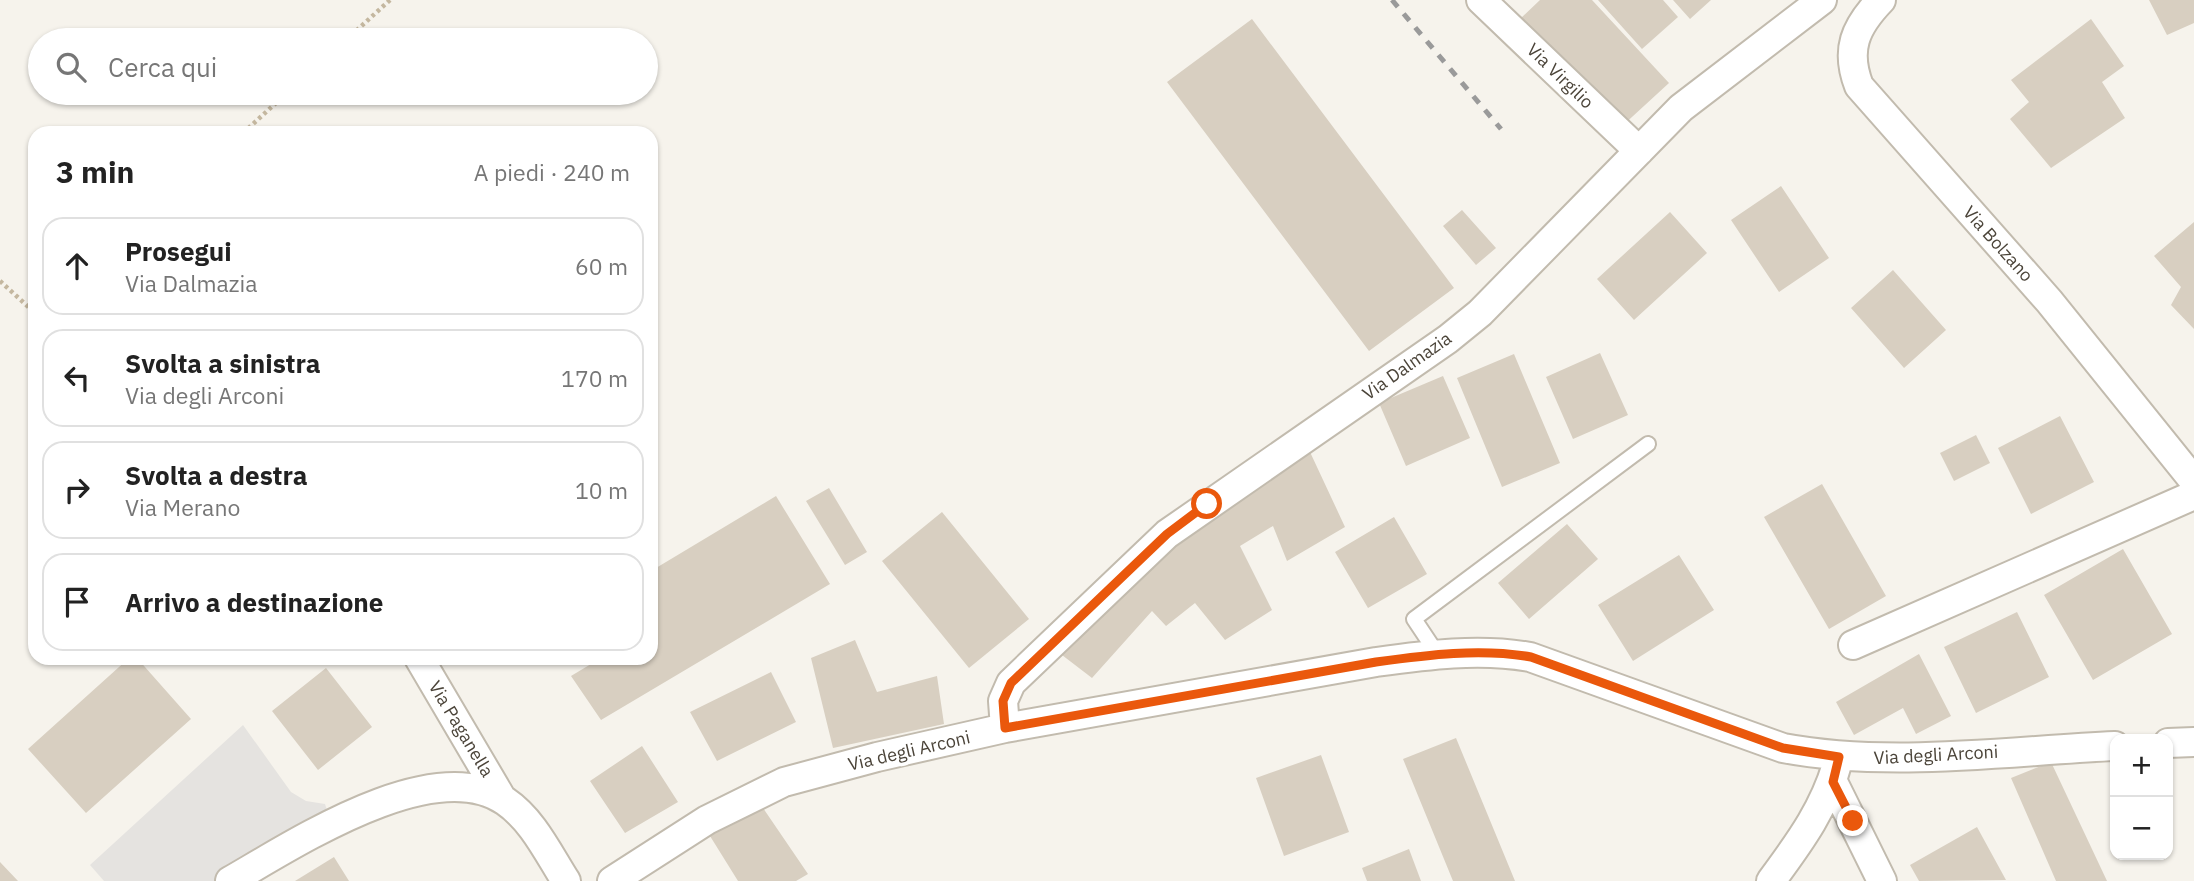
<!DOCTYPE html>
<html lang="it">
<head>
<meta charset="utf-8">
<style>
  :root { --surface:#fff; --page:#f2f2f2; --text:#222; --muted:#767676; --line:#e0e0e0 }
  body { margin:0; font-family:"IBM Plex Sans",sans-serif; background:var(--page); color:var(--text) }
  .controls { position:absolute; right:21px; bottom:21px; display:grid; overflow:hidden; border-radius:14px; box-shadow:0 2px 5px #0004 }
  .controls button { width:63px; height:63px; display:grid; place-items:center; padding:0; border:0; border-bottom:2px solid var(--line); background:var(--surface); color:var(--text); font:35px sans-serif }
  .stop { position:absolute; width:21px; height:21px; margin:-16px; border:5px solid #ea580c; border-radius:50%; background:#fff }
  .stop.end { background:#ea580c; border-color:#fff; box-shadow:0 2px 7px #0008 }
  .list { margin:0; padding:0; list-style:none }
  h2 { display:flex; justify-content:space-between; align-items:center; height:91px; margin:0; padding:0 28px; font-size:30px }
  h2 small { font-size:23px; font-weight:400; color:var(--muted) }
  .list li { display:grid; grid-template-columns:46px 1fr auto; gap:21px; align-items:center; box-sizing:border-box; height:98px; margin:0 14px 14px; padding:0 14px; border:2px solid var(--line); border-radius:21px }
  .list b { display:block; font-size:26px; white-space:nowrap }
  .list p { margin:0; font-size:23px; white-space:nowrap; color:var(--muted) }
  .list em { font-size:23px; font-style:normal; color:var(--muted) }
  .icon { flex:none; width:38px; height:38px; fill:none; stroke:currentColor; stroke-width:2; stroke-linecap:round; stroke-linejoin:round }
  .map { position:relative; flex:none; width:2194px; height:881px; overflow:hidden }
  .search { position:absolute; background:var(--surface); box-shadow:0 2px 5px #0004; left:28px; top:28px; width:630px; height:77px; display:flex; align-items:center; gap:18px; box-sizing:border-box; padding:0 24px; border-radius:38px; color:var(--muted); font-size:26px }
  .panel { position:absolute; background:var(--surface); box-shadow:0 2px 5px #0004; left:28px; top:126px; width:630px; height:539px; border-radius:21px }
  .map>svg:first-child { display:block }
  .parking { fill:#e5e3e0 }
  .building { fill:#d8cfc1 }
  .lines { fill:none; stroke-linecap:round; stroke-linejoin:round }
  .service-casing { stroke:#c2bbae; stroke-width:18 }
  .minor-casing { stroke:#c2bbae; stroke-width:32 }
  .path { stroke:#c4b79f; stroke-width:4.5; stroke-dasharray:3.5 3.5; stroke-linecap:butt }
  .service { stroke:#fff; stroke-width:14 }
  .minor { stroke:#fff; stroke-width:28 }
  .rail { stroke:#9a9a9a; stroke-width:5; stroke-dasharray:9 9; stroke-linecap:butt }
  .route { stroke:#ea580c; stroke-width:9 }
  .labels { text-anchor:middle; stroke-width:7; stroke-linejoin:round; paint-order:stroke }
  .street-label { font-size:18px; fill:#4b4439; stroke:#fff }
</style>
</head>
<body>
<div class="map">
<svg width="2194" height="881" viewBox="0 0 2194 881">
  <rect width="100%" height="100%" fill="#f6f3ec"/>
  <path class="parking" d="M243 725 291 792 306 801 325 804 329 817 215 881H104L90 865Z"/>
  <path class="building" d="M1540 0H1592L1669 83 1620 128 1520 19Z
    M1598 0H1663L1678 17 1642 49Z
    M1673 0H1711L1690 19Z
    M2149 0H2194V23L2167 35Z
    M1252 19 1454 288 1369 351 1167 82Z
    M2091 19 2124 66 2102 82 2125 118 2051 168 2010 119 2029 102 2011 80Z
    M1781 186 1829 258 1779 292 1731 220Z
    M1462 210 1496 248 1476 265 1443 226Z
    M1670 212 1707 253 1634 320 1597 279Z
    M2194 222V329L2171 305 2181 287 2154 256Z
    M1893 270 1946 330 1904 368 1851 308Z
    M1600 353 1628 415 1573 439 1546 377Z
    M1514 354 1560 463 1502 487 1457 378Z
    M1443 376 1470 438 1406 466 1379 403Z
    M2060 416 2094 482 2031 514 1998 448Z
    M1976 435 1990 463 1954 481 1940 453Z
    M1310 452 1345 527 1287 561 1273 526 1240 546 1272 610 1225 640 1195 603 1166 626 1152 611 1092 678 1062 655 1177 543Z
    M1822 484 1886 596 1829 629 1764 517Z
    M829 488 867 552 845 565 806 501Z
    M776 496 830 584 601 720 571 676 601 658H651V571Z
    M942 512 1029 619 969 668 882 561Z
    M1394 517 1427 574 1368 608 1335 552Z
    M1567 524 1598 559 1529 619 1498 583Z
    M2123 549 2172 634 2093 680 2044 595Z
    M1679 555 1714 610 1633 661 1598 605Z
    M2017 612 2049 677 1976 713 1944 647Z
    M855 640 877 692 937 676 944 724 833 748 811 658Z
    M1919 654 1951 716 1916 734 1903 708 1854 735 1836 702Z
    M129 658H137L191 719 86 813 28 749Z
    M326 668 372 727 318 770 272 711Z
    M771 672 796 722 717 761 690 712Z
    M1456 738 1515 881H1453L1403 759Z
    M642 746 678 802 625 833 590 781Z
    M1321 755 1349 832 1284 856 1256 778Z
    M2051 762 2107 881H2056L2011 778Z
    M761 805 808 874 796 881H738L710 836Z
    M1977 827 2006 880 1919 881 1910 865Z
    M1409 849 1421 881H1367L1362 868Z
    M334 857 349 881H295Z
    M0 862 18 881H0Z"/>
  <g class="lines">
    <g class="service-casing">
      <path id="service" d="M1438 655 1414 619 1648 444"/>
    </g>
    <g class="minor-casing">
      <path id="minor" d="M1481 0 1639 151
        M1881 0C1855 27 1845 50 1859 86L2049 301 2194 481
        M1853 645 2194 495
        M419 658 502 799
        M1005 728 1003 701 1011 683 1167 534 1448 339 1480 313 1681 108 1822 0
        M2168 743 2194 742
        M1833 782 1882 881
        M230 881C293 845 433 752 505 801 533 820 548 853 566 881
        M612 881 707 820 784 782 877 757 1005 728 1376 662C1427 655 1479 648 1530 657L1783 748C1890 768 2007 751 2115 746
        M1771 881C1800 842 1827 805 1839 757"/>
    </g>
    <path class="path" d="M346 40 390 0
      M243 133 287 93
      M0 281 35 313"/>
    <use href="#service" class="service"/>
    <use href="#minor" class="minor"/>
    <path class="rail" d="M1392 0 1501 129"/>
  </g>
  <g class="lines">
    <path class="route" d="M1207 504 1167 534 1011 683 1003 701 1005 728 1376 662C1427 655 1480 648 1531 657L1783 748 1839 757 1833 782 1853 821"/>
  </g>
  <g class="labels">
    <g class="street-label">
      <text transform="translate(1560 76) rotate(44)" y="6">Via Virgilio</text>
      <text transform="translate(1998 244) rotate(48)" y="6">Via Bolzano</text>
      <text transform="translate(1407 366) rotate(-35)" y="6">Via Dalmazia</text>
      <text transform="translate(461 729) rotate(59)" y="6">Via Paganella</text>
      <text transform="translate(909 751) rotate(-13)" y="6">Via degli Arconi</text>
      <text transform="translate(1936 755) rotate(-3)" y="6">Via degli Arconi</text>
    </g>
  </g>
</svg>
<div class="controls">
<button>+</button>
<button>−</button>
</div>
<div class="stop" style="left:1207px;top:504px"></div>
<div class="stop end" style="left:1853px;top:821px"></div>
<div class="search"><svg class="icon" aria-label="search" viewBox="0 0 24 24"><circle cx="10" cy="10" r="6"/><path d="M15 15l6 6"/></svg>Cerca qui</div>
<section class="panel">
<h2>3 min<small>A piedi · 240 m</small></h2>
<ul class="list">
<li><svg class="icon" aria-label="ahead" viewBox="0 0 24 24"><path d="M12 20V5M6 11l6-6 6 6"/></svg><div><b>Prosegui</b><p>Via Dalmazia</p></div><em>60 m</em></li>
<li><svg class="icon" aria-label="left" viewBox="0 0 24 24"><path d="M17 20v-9H6M10 6l-5 5 5 5"/></svg><div><b>Svolta a sinistra</b><p>Via degli Arconi</p></div><em>170 m</em></li>
<li><svg class="icon" aria-label="right" viewBox="0 0 24 24"><path d="M7 20v-9h11M14 6l5 5-5 5"/></svg><div><b>Svolta a destra</b><p>Via Merano</p></div><em>10 m</em></li>
<li><svg class="icon" aria-label="arrive" viewBox="0 0 24 24"><path d="M6 21V4h12l-3 4 3 4H6"/></svg><div><b>Arrivo a destinazione</b></div></li>
</ul>
</section>
</div>
</body>
</html>
